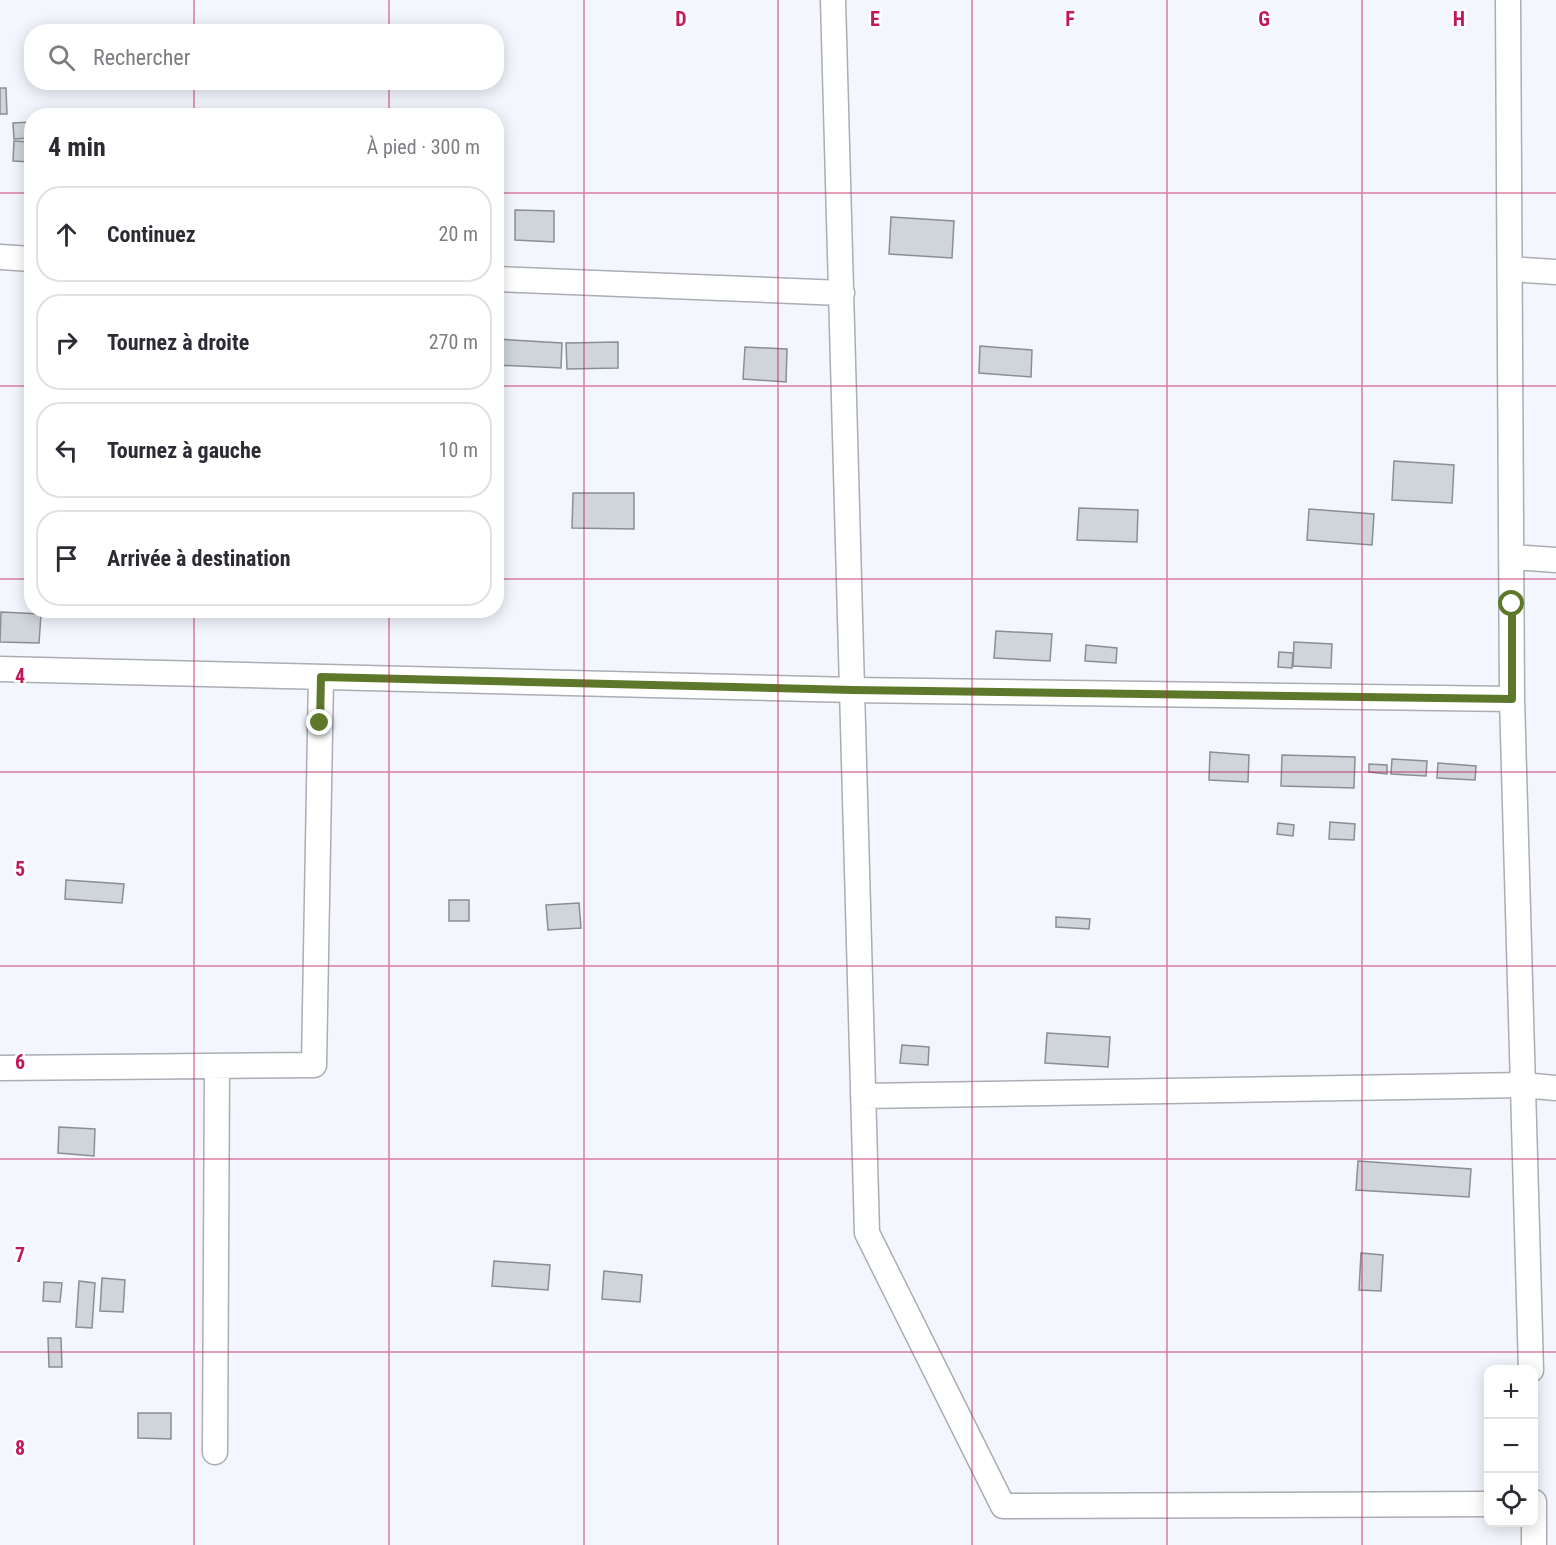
<!DOCTYPE html>
<html lang="fr">
<head>
<meta charset="utf-8">
<style>
  :root { --surface:#fff; --page:#f2f2f3; --text:#2b2b33; --muted:#7c7c81; --line:#e1e1e2 }
  body { margin:0; font-family:"Roboto Condensed",sans-serif; background:var(--page); color:var(--text) }
  .controls { position:absolute; right:18px; bottom:18px; display:grid; overflow:hidden; border-radius:12px; box-shadow:0 3px 15px #0003 }
  .controls button { width:54px; height:54px; display:grid; place-items:center; padding:0; border:0; border-bottom:2px solid var(--line); background:var(--surface); color:var(--text); font:30px sans-serif }
  .stop { position:absolute; width:18px; height:18px; margin:-14px; border:4px solid #5e782b; border-radius:50%; background:#fff }
  .stop.end { background:#5e782b; border-color:#fff; box-shadow:0 2px 6px #0008 }
  .list { margin:0; padding:0; list-style:none }
  h2 { display:flex; justify-content:space-between; align-items:center; height:78px; margin:0; padding:0 24px; font-size:26px }
  h2 small { font-size:20px; font-weight:400; color:var(--muted) }
  .list li { display:grid; grid-template-columns:39px 1fr auto; gap:18px; align-items:center; box-sizing:border-box; height:96px; margin:0 12px 12px; padding:0 12px; border:2px solid var(--line); border-radius:24px }
  .list b { display:block; font-size:22px; white-space:nowrap }
  .list em { font-size:20px; font-style:normal; color:var(--muted) }
  .icon { flex:none; width:33px; height:33px; fill:none; stroke:currentColor; stroke-width:2; stroke-linecap:round; stroke-linejoin:round }
  .map { position:relative; flex:none; width:1556px; height:1545px; overflow:hidden }
  .search { position:absolute; background:var(--surface); box-shadow:0 3px 15px #0003; left:24px; top:24px; width:480px; height:66px; display:flex; align-items:center; gap:15px; box-sizing:border-box; padding:0 21px; border-radius:24px; color:var(--muted); font-size:22px }
  .panel { position:absolute; background:var(--surface); box-shadow:0 3px 15px #0003; left:24px; top:108px; width:480px; height:510px; border-radius:24px }
  .map>svg:first-child { display:block }
  .building { fill:#cfd5db; stroke:#8a8f94; stroke-width:1.5 }
  .lines { fill:none; stroke-linecap:round; stroke-linejoin:round }
  .minor-casing { stroke:#abadb4; stroke-width:27 }
  .minor { stroke:#fff; stroke-width:24 }
  .route { stroke:#5e782b; stroke-width:8 }
  .grid { fill:none; stroke:#c2185b; stroke-width:1.5; stroke-opacity:0.55 }
  .grid-label { font-size:20px; text-anchor:middle; font-weight:bold; fill:#c2185b; stroke:#fff; stroke-width:5; stroke-linejoin:round; paint-order:stroke }
</style>
</head>
<body>
<div class="map">
<svg width="1556" height="1545" viewBox="0 0 1556 1545">
  <rect width="100%" height="100%" fill="#f4f6fd"/>
  <path class="building" d="M0 88H6L7 114H0Z
    M32 122V138L14 139 13 123Z
    M14 141 32 142V162L13 161Z
    M515 210 554 211V242L515 240Z
    M891 217 954 221 952 258 889 254Z
    M496 339 562 343 561 368 496 365Z
    M618 342V368L567 369 566 343Z
    M980 346 1032 350 1031 377 979 373Z
    M745 347 787 349 786 382 743 379Z
    M1394 461 1454 465 1452 503 1392 500Z
    M573 493H634V529L572 528Z
    M1079 508 1138 510 1137 542 1077 540Z
    M1309 509 1374 514 1372 545 1307 540Z
    M1 612 41 614 39 643 0 642Z
    M996 631 1052 634 1050 661 994 658Z
    M1294 642 1332 644 1331 668 1293 666Z
    M1086 645 1117 648 1116 663 1085 661Z
    M1279 652 1293 653 1292 668 1278 667Z
    M1210 752 1249 755 1248 782 1209 780Z
    M1282 755 1355 757 1354 788 1281 786Z
    M1392 759 1427 761 1426 776 1391 774Z
    M1438 763 1476 766 1475 780 1437 778Z
    M1369 764 1387 765V774L1369 772Z
    M1330 822 1355 824 1354 840 1329 839Z
    M1278 823 1294 825 1293 836 1277 834Z
    M66 880 124 884 122 903 65 899Z
    M449 900H469V921H449Z
    M579 903 581 928 548 930 546 905Z
    M1056 917 1090 919 1089 929 1056 927Z
    M1047 1033 1110 1037 1108 1067 1045 1063Z
    M902 1045 929 1047 928 1065 900 1063Z
    M59 1127 95 1129 94 1156 58 1153Z
    M1358 1161 1471 1169 1469 1197 1356 1190Z
    M1361 1253 1383 1255 1381 1291 1359 1290Z
    M494 1261 550 1265 548 1290 492 1286Z
    M604 1271 642 1275 640 1302 602 1299Z
    M102 1278 125 1280 123 1312 100 1311Z
    M79 1281 95 1283 92 1328 76 1327Z
    M44 1282 62 1283 60 1302 43 1301Z
    M48 1338H61L62 1367H49Z
    M138 1413H171V1439L138 1438Z"/>
  <g class="lines">
    <g class="minor-casing">
      <path id="minor" d="M833 0 867 1233 1003 1506 1488 1504
        M1508 0 1512 699 1531 1370
        M0 257 32 259
        M1510 269 1556 272
        M496 279 842 293
        M1512 557 1556 560
        M0 669 853 690 1512 699
        M0 1068 314 1065 321 677
        M863 1096 1523 1085 1556 1088
        M215 1452 217 1066
        M1534 1502V1545"/>
    </g>
    <use href="#minor" class="minor"/>
  </g>
  <g class="lines">
    <path class="route" d="M320 723 321 677 853 690 1512 699V604"/>
  </g>
  <path class="grid" d="M194 0V32M389 0V32M584 0V1545M778 0V1545M972 0V1545M1167 0V1545M1362 0V1545M194 82V116M389 82V116M0 193H32M496 193H1556M0 386H32M496 386H1556M0 579H32M496 579H1556M194 610V1545M389 610V1545M0 772H1556M0 966H1556M0 1159H1556M0 1352H1556"/>
  <g class="grid-label">
    <text x="681" y="26">D</text>
    <text x="875" y="26">E</text>
    <text x="1070" y="26">F</text>
    <text x="1264" y="26">G</text>
    <text x="1459" y="26">H</text>
    <text x="20" y="683">4</text>
    <text x="20" y="876">5</text>
    <text x="20" y="1069">6</text>
    <text x="20" y="1262">7</text>
    <text x="20" y="1455">8</text>
  </g>
</svg>
<div class="controls">
<button>+</button>
<button>−</button>
<button><svg class="icon" aria-label="locate" viewBox="0 0 24 24"><circle cx="12" cy="12" r="6"/><path d="M12 2v4M12 18v4M2 12h4M18 12h4"/></svg></button>
</div>
<div class="stop" style="left:1512px;top:604px"></div>
<div class="stop end" style="left:320px;top:723px"></div>
<div class="search"><svg class="icon" aria-label="search" viewBox="0 0 24 24"><circle cx="10" cy="10" r="6"/><path d="M15 15l6 6"/></svg>Rechercher</div>
<section class="panel">
<h2>4 min<small>À pied · 300 m</small></h2>
<ul class="list">
<li><svg class="icon" aria-label="ahead" viewBox="0 0 24 24"><path d="M12 20V5M6 11l6-6 6 6"/></svg><div><b>Continuez</b></div><em>20 m</em></li>
<li><svg class="icon" aria-label="right" viewBox="0 0 24 24"><path d="M7 20v-9h11M14 6l5 5-5 5"/></svg><div><b>Tournez à droite</b></div><em>270 m</em></li>
<li><svg class="icon" aria-label="left" viewBox="0 0 24 24"><path d="M17 20v-9H6M10 6l-5 5 5 5"/></svg><div><b>Tournez à gauche</b></div><em>10 m</em></li>
<li><svg class="icon" aria-label="arrive" viewBox="0 0 24 24"><path d="M6 21V4h12l-3 4 3 4H6"/></svg><div><b>Arrivée à destination</b></div></li>
</ul>
</section>
</div>
</body>
</html>
